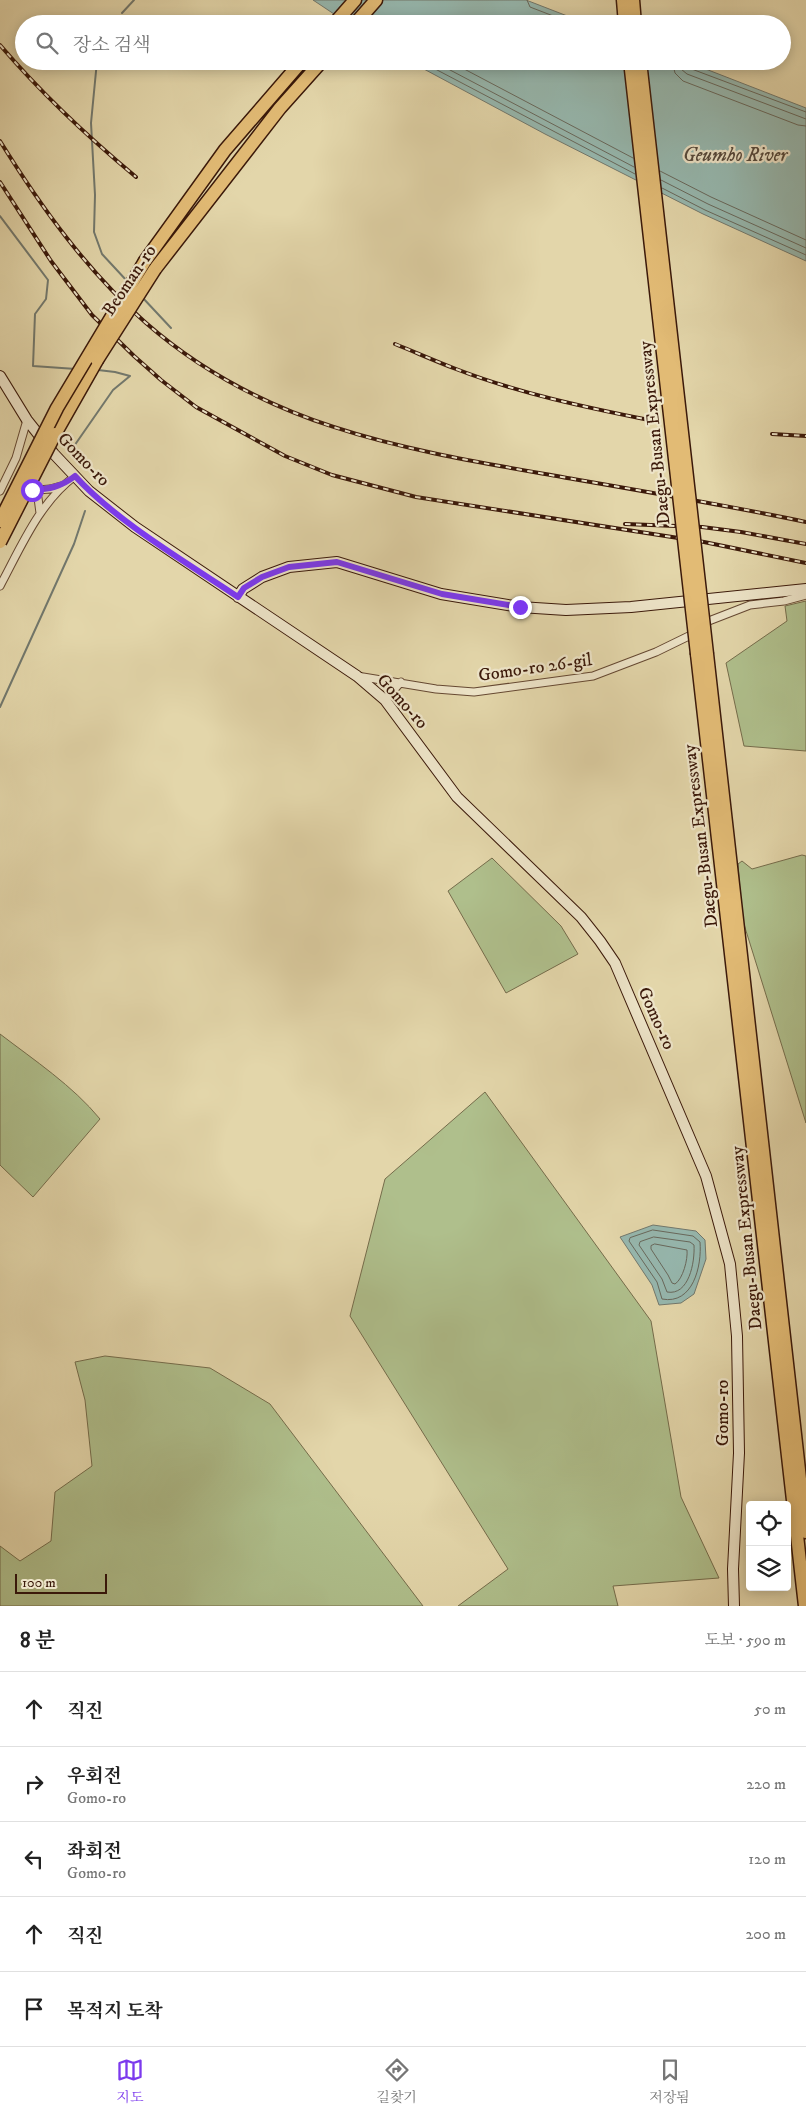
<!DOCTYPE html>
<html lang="ko">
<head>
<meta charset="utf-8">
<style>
  :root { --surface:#fff; --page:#f2f2f2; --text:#222; --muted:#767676; --line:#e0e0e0; --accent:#7c3aed }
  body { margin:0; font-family:"IM FELL DW Pica","Noto Serif KR",serif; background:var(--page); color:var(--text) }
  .controls { position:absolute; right:15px; bottom:15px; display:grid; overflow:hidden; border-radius:5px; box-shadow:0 2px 12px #0003 }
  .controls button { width:45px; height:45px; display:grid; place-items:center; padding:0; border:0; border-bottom:1px solid var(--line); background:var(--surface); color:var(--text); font:25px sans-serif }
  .scale { position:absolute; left:15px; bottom:12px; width:92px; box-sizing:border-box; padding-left:5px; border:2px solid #3b190a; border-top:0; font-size:14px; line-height:18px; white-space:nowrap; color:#3b190a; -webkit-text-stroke:4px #ede4c8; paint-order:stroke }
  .stop { position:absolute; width:15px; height:15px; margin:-11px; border:4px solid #7c3aed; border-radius:50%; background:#fff }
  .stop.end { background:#7c3aed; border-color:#fff; box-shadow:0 1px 5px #0008 }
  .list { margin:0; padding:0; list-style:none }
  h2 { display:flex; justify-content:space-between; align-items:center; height:65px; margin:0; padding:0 20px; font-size:21px }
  h2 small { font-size:16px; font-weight:400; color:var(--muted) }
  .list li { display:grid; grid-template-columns:32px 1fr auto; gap:15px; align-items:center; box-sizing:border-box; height:75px; padding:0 20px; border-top:1px solid var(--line) }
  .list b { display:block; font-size:19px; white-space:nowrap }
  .list p { margin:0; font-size:16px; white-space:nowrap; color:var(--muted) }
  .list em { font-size:16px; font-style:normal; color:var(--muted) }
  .icon { flex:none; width:28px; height:28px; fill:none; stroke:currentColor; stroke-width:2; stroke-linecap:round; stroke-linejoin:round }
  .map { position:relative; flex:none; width:806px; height:1606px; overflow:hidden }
  .search { position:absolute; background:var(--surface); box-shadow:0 2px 12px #0003; left:15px; right:15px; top:15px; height:55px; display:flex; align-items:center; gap:12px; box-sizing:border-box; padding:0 18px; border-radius:28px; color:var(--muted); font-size:19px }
  .sheet { height:440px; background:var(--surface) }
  nav { display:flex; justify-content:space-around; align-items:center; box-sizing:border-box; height:70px; border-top:1px solid var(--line); background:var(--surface); font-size:14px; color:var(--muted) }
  nav a { display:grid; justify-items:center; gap:2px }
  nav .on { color:var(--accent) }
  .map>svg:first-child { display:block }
  .green { fill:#afbf8c; stroke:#756c4b }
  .water { fill:#96b8af; stroke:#72786d }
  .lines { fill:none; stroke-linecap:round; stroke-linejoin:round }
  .shore { stroke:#68685c; stroke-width:1 }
  .stream { stroke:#72786d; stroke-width:2 }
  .street-casing { stroke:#654832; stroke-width:9 }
  .secondary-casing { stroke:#3b190a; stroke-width:12 }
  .highway-casing { stroke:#3b190a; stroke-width:15 }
  .street { stroke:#ede4c8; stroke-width:7 }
  .secondary { stroke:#ede4c8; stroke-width:10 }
  .highway { stroke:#e2bb75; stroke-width:12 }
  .rail-casing { stroke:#3b190a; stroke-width:4 }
  .rail { stroke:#ede4c8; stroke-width:2; stroke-dasharray:5.5; stroke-linecap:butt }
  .highway-bridge-casing { stroke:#3b190a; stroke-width:15; stroke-linecap:butt }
  .highway-bridge { stroke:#e2bb75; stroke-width:12 }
  .route { stroke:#7c3aed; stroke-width:6 }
  .labels { text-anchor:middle; stroke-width:4.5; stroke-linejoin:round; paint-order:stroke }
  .street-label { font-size:18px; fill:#3b190a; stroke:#ede4c8 }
  .water-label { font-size:19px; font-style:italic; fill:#56493c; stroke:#ede4c8 }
</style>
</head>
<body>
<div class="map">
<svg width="806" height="1606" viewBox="0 0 806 1606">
  <rect width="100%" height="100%" fill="#e3d6aa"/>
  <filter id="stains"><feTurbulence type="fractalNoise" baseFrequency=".004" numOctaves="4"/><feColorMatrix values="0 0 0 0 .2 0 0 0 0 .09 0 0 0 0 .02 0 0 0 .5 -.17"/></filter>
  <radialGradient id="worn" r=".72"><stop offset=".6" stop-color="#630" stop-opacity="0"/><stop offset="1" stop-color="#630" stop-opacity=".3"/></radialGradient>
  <path class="green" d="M806 601V751L744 746 726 663 787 621 785 606Z
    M802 855 806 856V1123L742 918 738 864 742 861 752 869Z
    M492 858 561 926 578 954 506 993 448 891Z
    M0 1034C34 1060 73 1086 100 1119L33 1197 0 1165Z
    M485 1092 651 1321 681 1497 719 1578 613 1586 618 1606H458L508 1569 350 1316 385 1179Z
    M105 1356 210 1368 270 1404 423 1606H0V1546L20 1561 51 1541 55 1492 92 1466 85 1400 75 1362Z"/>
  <path class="water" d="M313 0H526L588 24H349Z
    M409 61H685L806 108V261L703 214 545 134Z
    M653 1225 696 1231 705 1240 706 1259 694 1294 681 1303 659 1305 652 1285 620 1237Z"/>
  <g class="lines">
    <path class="shore" d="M527 0 530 7 574 24
      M420 61 635 174
      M433 61 634 167
      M449 61 633 158
      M672 61 675 73 683 81 798 125 806 126
      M679 61 681 69 687 74 806 119
      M685 61 689 68 806 112
      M660 171 711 197 806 240
      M661 180 708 204 806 248
      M662 188 705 210 806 255
      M653 1230 693 1236 700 1242C702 1266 693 1305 662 1299L657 1282 629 1241 630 1238Z
      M654 1237 690 1242 694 1245C695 1262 689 1296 667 1292L662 1279 639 1245 640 1242Z
      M655 1244 687 1250C688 1259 683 1279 675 1284L672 1283 668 1275 651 1249V1246Z"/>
    <path class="stream" d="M122 13 134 0
      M97 61 91 123 95 195 94 232 102 254 127 281
      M0 216 48 280 46 299 35 314 33 366 76 369
      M142 297 171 328
      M98 370 115 372 130 376
      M72 449 113 390 130 376
      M0 707 74 544 85 511"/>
    <g class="street-casing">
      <path id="street" d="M32 490 38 498 40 513
        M0 491 16 458 27 420
        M25 491 50 489 61 486
        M0 586C21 547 39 503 75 476
        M701 624 750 605 784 601 806 595
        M357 676 436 689 474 692 593 676 656 652 695 633
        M385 700 401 682"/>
    </g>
    <g class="secondary-casing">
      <path id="secondary" d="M0 376 27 420 54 454 89 491 135 527 357 676 385 700 457 797 581 917 600 941 615 963 706 1176 730 1264 737 1336 739 1453 733 1569 734 1606
        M238 597 243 589 262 577 289 567 337 562 441 594 520 607 566 610 631 607 806 589"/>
    </g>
    <g class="highway-casing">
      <path id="highway" d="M623 0 625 24
        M633 0 635 24
        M334 24 355 0
        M355 24 376 0
        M145 261 225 150 302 61
        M155 269 280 108 322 61
        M55 434 97 360
        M697 654 805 1606
        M707 654 806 1532"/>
    </g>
    <use href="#street" class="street"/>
    <use href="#secondary" class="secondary"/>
    <use href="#highway" class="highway"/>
    <g class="rail-casing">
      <path id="rail" d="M0 45C41 93 88 137 136 177
        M0 141C41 207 87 271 146 323 267 429 409 450 562 477 643 491 725 505 806 522
        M0 182 51 261 92 315 134 356 161 380 196 407 285 456 332 475 416 497 704 542 806 563
        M395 344C415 352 435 361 456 369 518 393 584 407 649 420
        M772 434 806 436
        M625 524 702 527 741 532 806 544"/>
    </g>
    <use href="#rail" class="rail"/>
    <g class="highway-bridge-casing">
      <path id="highway-bridge" d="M630 61 697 654
        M640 61 707 654
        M97 360 155 269
        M0 521 57 408 145 261
        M0 542 55 434"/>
    </g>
    <use href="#highway-bridge" class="highway-bridge"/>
  </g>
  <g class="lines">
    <path class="route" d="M32 490C49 489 61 487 75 476 117 522 186 562 238 597L244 588 262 577 289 567 337 562 442 594 520 607"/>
  </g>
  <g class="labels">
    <g class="street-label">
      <text transform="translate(129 280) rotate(-56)" y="6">Beoman-ro</text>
      <text transform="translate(654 433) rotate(-96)" y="6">Daegu-Busan Expressway</text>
      <text transform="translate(84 459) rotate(46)" y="6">Gomo-ro</text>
      <text transform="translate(535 667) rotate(-8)" y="6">Gomo-ro 26-gil</text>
      <text transform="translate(403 701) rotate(48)" y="6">Gomo-ro</text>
      <text transform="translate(700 836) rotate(-97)" y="6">Daegu-Busan Expressway</text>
      <text transform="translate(657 1018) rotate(66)" y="6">Gomo-ro</text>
      <text transform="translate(746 1238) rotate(-96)" y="6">Daegu-Busan Expressway</text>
      <text transform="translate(722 1413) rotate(-90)" y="6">Gomo-ro</text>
    </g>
    <g class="water-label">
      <text x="735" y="161">Geumho River</text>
    </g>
  </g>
  <rect width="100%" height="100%" filter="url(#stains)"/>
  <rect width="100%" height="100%" fill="url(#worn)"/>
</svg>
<div class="controls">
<button><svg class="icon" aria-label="locate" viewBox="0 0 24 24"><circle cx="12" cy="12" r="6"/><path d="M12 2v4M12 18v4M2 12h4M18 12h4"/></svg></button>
<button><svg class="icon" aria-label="layers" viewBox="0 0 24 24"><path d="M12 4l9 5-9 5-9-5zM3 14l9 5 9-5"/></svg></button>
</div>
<div class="scale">100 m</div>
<div class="stop" style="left:32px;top:490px"></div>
<div class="stop end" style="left:520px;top:607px"></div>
<div class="search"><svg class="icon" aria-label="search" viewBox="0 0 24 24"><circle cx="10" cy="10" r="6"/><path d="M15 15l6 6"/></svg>장소 검색</div>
</div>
<section class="sheet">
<h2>8 분<small>도보 · 590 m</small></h2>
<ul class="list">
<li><svg class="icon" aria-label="ahead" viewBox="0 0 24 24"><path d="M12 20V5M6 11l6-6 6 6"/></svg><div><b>직진</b></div><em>50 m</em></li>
<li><svg class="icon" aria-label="right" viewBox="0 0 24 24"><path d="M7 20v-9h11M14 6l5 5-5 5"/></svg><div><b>우회전</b><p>Gomo-ro</p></div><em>220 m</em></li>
<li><svg class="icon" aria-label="left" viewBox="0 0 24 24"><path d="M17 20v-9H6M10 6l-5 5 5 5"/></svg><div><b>좌회전</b><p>Gomo-ro</p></div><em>120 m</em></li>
<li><svg class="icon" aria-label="ahead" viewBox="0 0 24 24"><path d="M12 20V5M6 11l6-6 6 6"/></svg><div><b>직진</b></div><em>200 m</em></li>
<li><svg class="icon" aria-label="arrive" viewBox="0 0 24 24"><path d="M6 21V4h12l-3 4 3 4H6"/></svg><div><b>목적지 도착</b></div></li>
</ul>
</section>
<nav>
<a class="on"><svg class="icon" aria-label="map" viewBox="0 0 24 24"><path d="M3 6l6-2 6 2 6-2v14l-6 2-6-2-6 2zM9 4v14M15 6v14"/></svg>지도</a>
<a><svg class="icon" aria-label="directions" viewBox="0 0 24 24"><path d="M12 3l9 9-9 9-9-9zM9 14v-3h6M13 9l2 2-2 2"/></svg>길찾기</a>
<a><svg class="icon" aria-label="saved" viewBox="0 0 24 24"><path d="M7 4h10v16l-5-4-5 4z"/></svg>저장됨</a>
</nav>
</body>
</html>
